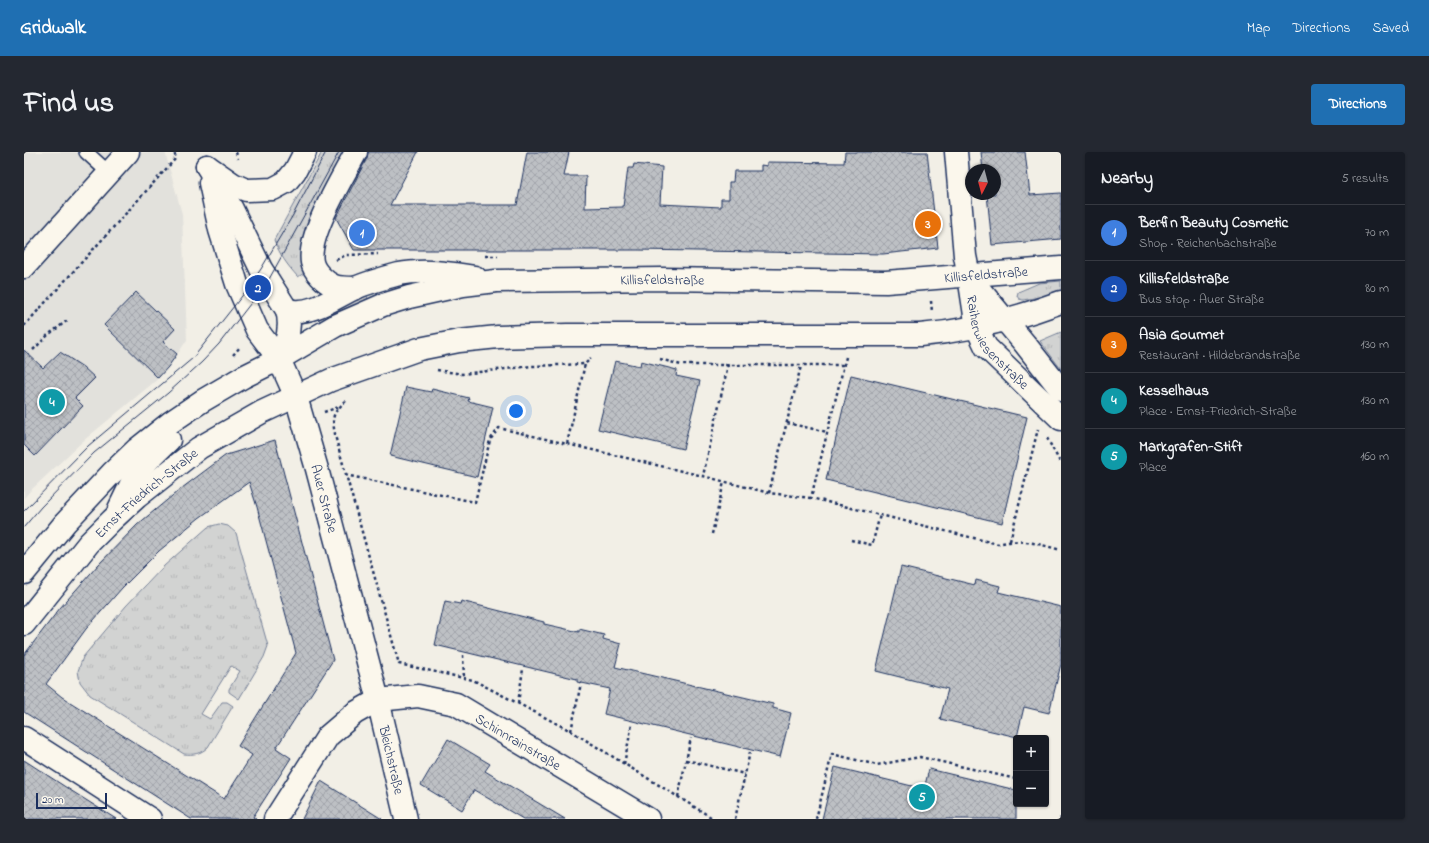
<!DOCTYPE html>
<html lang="en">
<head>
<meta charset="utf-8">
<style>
  :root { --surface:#171b24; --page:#242831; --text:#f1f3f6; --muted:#9ea1a6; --line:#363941; --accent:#1f6fb2 }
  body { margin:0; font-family:"Indie Flower",sans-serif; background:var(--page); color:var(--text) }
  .controls { position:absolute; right:12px; bottom:12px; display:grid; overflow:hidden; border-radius:4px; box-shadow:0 1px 3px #0004 }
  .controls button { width:36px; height:36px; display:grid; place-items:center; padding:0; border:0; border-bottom:1px solid var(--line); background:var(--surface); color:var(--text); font:20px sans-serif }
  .compass { position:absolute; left:941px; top:12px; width:36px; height:36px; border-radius:50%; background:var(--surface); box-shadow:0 1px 3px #0004; rotate:186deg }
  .scale { position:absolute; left:12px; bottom:10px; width:71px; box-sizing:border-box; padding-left:4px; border:2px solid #1b2f5e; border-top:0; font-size:11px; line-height:14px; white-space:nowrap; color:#1b2f5e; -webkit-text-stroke:3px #fbf7ec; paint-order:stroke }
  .you { position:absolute; left:492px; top:259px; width:14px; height:14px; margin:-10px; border:3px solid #fff; border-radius:50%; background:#1a73e8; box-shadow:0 0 0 6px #1a73e833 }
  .badge { display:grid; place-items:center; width:26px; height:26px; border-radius:50%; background:var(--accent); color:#fff; font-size:13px; font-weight:700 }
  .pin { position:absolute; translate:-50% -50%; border:2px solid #fff; box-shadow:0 1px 4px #0006 }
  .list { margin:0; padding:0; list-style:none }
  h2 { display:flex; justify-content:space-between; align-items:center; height:52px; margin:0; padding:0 16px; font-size:17px }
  h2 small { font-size:13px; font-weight:400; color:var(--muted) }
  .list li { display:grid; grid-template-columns:26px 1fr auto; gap:12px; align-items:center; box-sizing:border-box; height:56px; padding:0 16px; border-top:1px solid var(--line) }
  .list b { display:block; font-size:15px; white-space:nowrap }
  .list p { margin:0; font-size:13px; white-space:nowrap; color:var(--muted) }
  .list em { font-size:13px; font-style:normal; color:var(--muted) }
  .map { position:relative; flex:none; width:1037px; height:667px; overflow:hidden; border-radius:4px }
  header { display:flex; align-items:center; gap:24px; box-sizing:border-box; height:56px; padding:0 20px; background:var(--accent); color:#fff }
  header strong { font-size:19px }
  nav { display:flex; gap:22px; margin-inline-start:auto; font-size:14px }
  .intro { display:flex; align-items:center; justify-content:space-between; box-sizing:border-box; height:96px; padding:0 24px }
  h1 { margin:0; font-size:28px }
  .button { padding:10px 18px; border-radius:4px; background:var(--accent); color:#fff; font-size:14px; font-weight:700 }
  main { display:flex; gap:24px; padding:0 24px }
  aside { flex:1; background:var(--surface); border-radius:4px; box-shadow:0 1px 3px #0004 }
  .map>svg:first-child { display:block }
  .built { fill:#e2e1dc }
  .grass { fill:url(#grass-tufts); stroke:#768198 }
  .building { fill:url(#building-cross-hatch); stroke:#1b2f5e; fill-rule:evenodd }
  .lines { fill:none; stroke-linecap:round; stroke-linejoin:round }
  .lane-casing { stroke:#1b2f5e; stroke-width:16 }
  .street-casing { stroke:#1b2f5e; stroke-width:25 }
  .secondary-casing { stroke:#1b2f5e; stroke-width:25 }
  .path { stroke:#1b2f5e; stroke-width:2.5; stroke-dasharray:3 3; stroke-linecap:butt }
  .lane { stroke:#fbf7ec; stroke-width:13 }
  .street { stroke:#fbf7ec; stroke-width:22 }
  .secondary { stroke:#fbf7ec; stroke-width:22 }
  .tram { stroke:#1b2f5e; stroke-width:1 }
  .labels { text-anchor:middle; stroke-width:3; stroke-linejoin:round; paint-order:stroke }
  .street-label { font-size:14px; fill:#1b2f5e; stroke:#fbf7ec }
</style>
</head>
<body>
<header>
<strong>Gridwalk</strong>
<nav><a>Map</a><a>Directions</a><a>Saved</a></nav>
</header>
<div class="intro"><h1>Find us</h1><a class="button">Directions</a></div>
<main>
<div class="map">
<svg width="1037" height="667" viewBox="0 0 1037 667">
  <defs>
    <pattern id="grass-tufts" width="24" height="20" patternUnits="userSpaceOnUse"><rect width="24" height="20" fill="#d2d3d2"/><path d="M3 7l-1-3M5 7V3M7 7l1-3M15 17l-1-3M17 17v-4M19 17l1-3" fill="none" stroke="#b4b5b7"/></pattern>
    <pattern id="building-cross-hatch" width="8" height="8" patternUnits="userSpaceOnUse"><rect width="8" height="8" fill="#bdc0c4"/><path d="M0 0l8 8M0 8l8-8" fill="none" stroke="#a2a5ab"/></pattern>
  </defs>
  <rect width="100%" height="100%" fill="#f2efe6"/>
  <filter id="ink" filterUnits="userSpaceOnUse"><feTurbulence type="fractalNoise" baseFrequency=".025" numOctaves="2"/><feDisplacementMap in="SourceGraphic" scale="8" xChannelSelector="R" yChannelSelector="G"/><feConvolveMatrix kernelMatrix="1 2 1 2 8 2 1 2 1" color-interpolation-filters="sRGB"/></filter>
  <g filter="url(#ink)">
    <path class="built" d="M0 0H141L158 62 163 188 144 216 135 226 59 289 6 339 0 346Z"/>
    <path class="grass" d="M298 0H324L278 111 280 121 274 125C263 113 256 103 250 88Z
      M1037 129V141L999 148 995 147 993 144 994 140 1015 131Z
      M342 141 344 147 296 170 294 164Z
      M1037 180V217L1016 189Z
      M195 372 204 374 212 381 244 494 240 505 215 547 205 540V537L216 519 207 514 177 562 186 567 198 550H203L209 554 184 595C177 602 169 603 160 602L66 543 56 530 54 519 59 505 102 454 140 414 184 375Z"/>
    <path class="building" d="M344 0H394L366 53H493L503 0H545L540 24H562L561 56 599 55 604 16H609L610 12 638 15 636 52 697 55V47H705V30H709L710 19H737V13L743 14V10L820 11 821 0H903L914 96 859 102 613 98H330L312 66 343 6Z
      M957 0H1001L1006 43 1037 41V87L968 93 963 42H971V18H959Z
      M112 140 151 177 139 190 153 202 144 215 134 226 80 173Z
      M0 198 19 216 36 200 59 215 71 226 51 246 59 254 11 304 0 293Z
      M591 209 616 214 617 209 653 218 652 224 676 229 659 297 574 277Z
      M827 223 1003 265 978 371 802 328Z
      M382 235 407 240 408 237 445 246 444 249 469 255 453 325 366 304Z
      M251 288 309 508 252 596 267 606 229 665 232 667H167L0 560V503L36 456 74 413 113 373 154 339 202 303ZM225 330 233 355 272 501 214 594 228 603 200 647 38 545 22 532 62 477 98 436 135 399 175 366Z
      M877 415 951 433 952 428 976 434 974 440 1037 455V512L1025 561 1000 555 993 585 916 567 924 537 852 519Z
      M421 449 436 452 437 449 520 470V472L538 476 555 480V477L580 483 579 487 597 492 591 515 749 552V556L767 561 756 605 580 562 586 537 553 530V527L411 493Z
      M424 587 466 612 461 619 541 667H499L450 638 438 658 397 633Z
      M0 608 43 636 92 667H0Z
      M811 615 900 637 905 617 992 638V667H798Z
      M297 629 358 667H278Z"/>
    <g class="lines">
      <g class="lane-casing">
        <path id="lane" d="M62 0 85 21"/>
      </g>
      <g class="street-casing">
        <g id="street">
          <path d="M932 0 941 104 945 124"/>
          <path d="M183 14 209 32 222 38 249 37 262 30 271 19 281 0"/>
          <path d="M0 115 104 0"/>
          <path d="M332 136C325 136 316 136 310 134 301 130 290 120 288 110 283 83 319 25 332 0"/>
          <path id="s1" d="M255 207 272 245 293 317 354 548 382 667"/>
          <path d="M0 586 126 667"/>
          <path id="s2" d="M251 667 304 584 331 561 354 548 394 544 432 552 624 667"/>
        </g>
      </g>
      <g class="secondary-casing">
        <g id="secondary">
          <path d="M183 14 208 57 237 117 263 158C268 177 262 196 252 212"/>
          <path d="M186 31 196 78 213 132 233 178 255 207"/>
          <path id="s3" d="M945 124 953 176 962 195 1037 267"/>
          <path d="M945 125 1001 192 1037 238"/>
          <path d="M263 158C287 164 310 146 331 136 345 130 360 126 375 122 399 117 427 121 451 125"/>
          <path d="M95 357 110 326 118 314 145 288"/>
          <path id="s4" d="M0 421 41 371 88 321 113 297 147 270 178 249 219 225 255 207 311 174 359 153 385 145 439 133 472 129 637 127 862 130 1037 116"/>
          <path id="s5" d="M0 472 65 391 88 368 113 345 175 296 238 260 307 228 395 197 435 189 474 185 543 183H896C945 179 991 167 1037 150"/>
        </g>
      </g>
      <path class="path" d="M212 0 214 7
        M461 104H474
        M312 108 322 103 354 102
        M907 149 908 160
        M0 174 152 6 150 0
        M9 198 24 183 44 168
        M209 203 217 194
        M822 205 787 346 974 392C998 386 1014 392 1037 398
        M636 207 657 213H704
        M413 218 438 222 508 214 561 212 567 206
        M322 249C306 263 308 266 312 287L375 512 449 528 547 579 690 667
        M300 260 315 255
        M763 271 803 280
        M1023 286 1037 312
        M543 292 561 212
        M321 323 451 350 466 288 475 276 679 324
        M745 341 777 214
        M787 346 745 341 679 324 704 213H820
        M688 382 700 330
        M827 388 848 393 856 363
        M986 389 1014 277
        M439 503 440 527
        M494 551 499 517
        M547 579 557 531
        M662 608 721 622
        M600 612 608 572
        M654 645 667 586
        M711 667 726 600
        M792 667 808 602 853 613 896 605 992 627
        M1036 667 1037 666"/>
      <use href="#lane" class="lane"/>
      <use href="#street" class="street"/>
      <use href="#secondary" class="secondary"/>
      <path class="tram" d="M0 359 64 294 169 206 218 144 237 117 269 63 302 0
        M0 375 17 355 70 301 144 241 178 210 195 192 244 129 315 0"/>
    </g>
  </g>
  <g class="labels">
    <g class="street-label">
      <text dy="5" stroke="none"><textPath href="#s4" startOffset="1060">Killisfeldstraße</textPath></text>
      <text dy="5" stroke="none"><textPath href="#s4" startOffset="736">Killisfeldstraße</textPath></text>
      <text dy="5" stroke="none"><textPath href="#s3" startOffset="75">Raiherwiesenstraße</textPath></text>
      <text dy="5" stroke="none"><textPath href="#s5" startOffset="180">Ernst-Friedrich-Straße</textPath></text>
      <text dy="5" stroke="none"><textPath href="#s1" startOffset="147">Auer Straße</textPath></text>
      <text dy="5" stroke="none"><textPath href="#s2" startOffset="312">Schinnrainstraße</textPath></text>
      <text dy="5" stroke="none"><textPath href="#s1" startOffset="417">Bleichstraße</textPath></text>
    </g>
  </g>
</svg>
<div class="controls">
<button>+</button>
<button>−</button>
</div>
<svg class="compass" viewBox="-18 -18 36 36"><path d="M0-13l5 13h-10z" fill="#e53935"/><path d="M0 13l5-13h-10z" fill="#9ea1a6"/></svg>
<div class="scale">20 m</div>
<div class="you"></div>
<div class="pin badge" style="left:338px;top:81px;background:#3f7fe0">1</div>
<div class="pin badge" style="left:234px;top:136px;background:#1a4fb4">2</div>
<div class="pin badge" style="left:904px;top:72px;background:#e8710a">3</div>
<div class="pin badge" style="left:28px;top:250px;background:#0f9aa8">4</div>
<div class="pin badge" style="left:898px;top:645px;background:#0f9aa8">5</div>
</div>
<aside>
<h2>Nearby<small>5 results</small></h2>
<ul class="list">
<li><span class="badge" style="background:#3f7fe0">1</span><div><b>Berfin Beauty Cosmetic</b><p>Shop · Reichenbachstraße</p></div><em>70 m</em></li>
<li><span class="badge" style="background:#1a4fb4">2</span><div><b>Killisfeldstraße</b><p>Bus stop · Auer Straße</p></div><em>80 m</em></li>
<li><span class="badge" style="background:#e8710a">3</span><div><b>Asia Gourmet</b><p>Restaurant · Hildebrandstraße</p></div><em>130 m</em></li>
<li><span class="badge" style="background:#0f9aa8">4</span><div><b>Kesselhaus</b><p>Place · Ernst-Friedrich-Straße</p></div><em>130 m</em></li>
<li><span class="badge" style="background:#0f9aa8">5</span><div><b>Markgrafen-Stift</b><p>Place</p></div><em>160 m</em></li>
</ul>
</aside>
</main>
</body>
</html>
